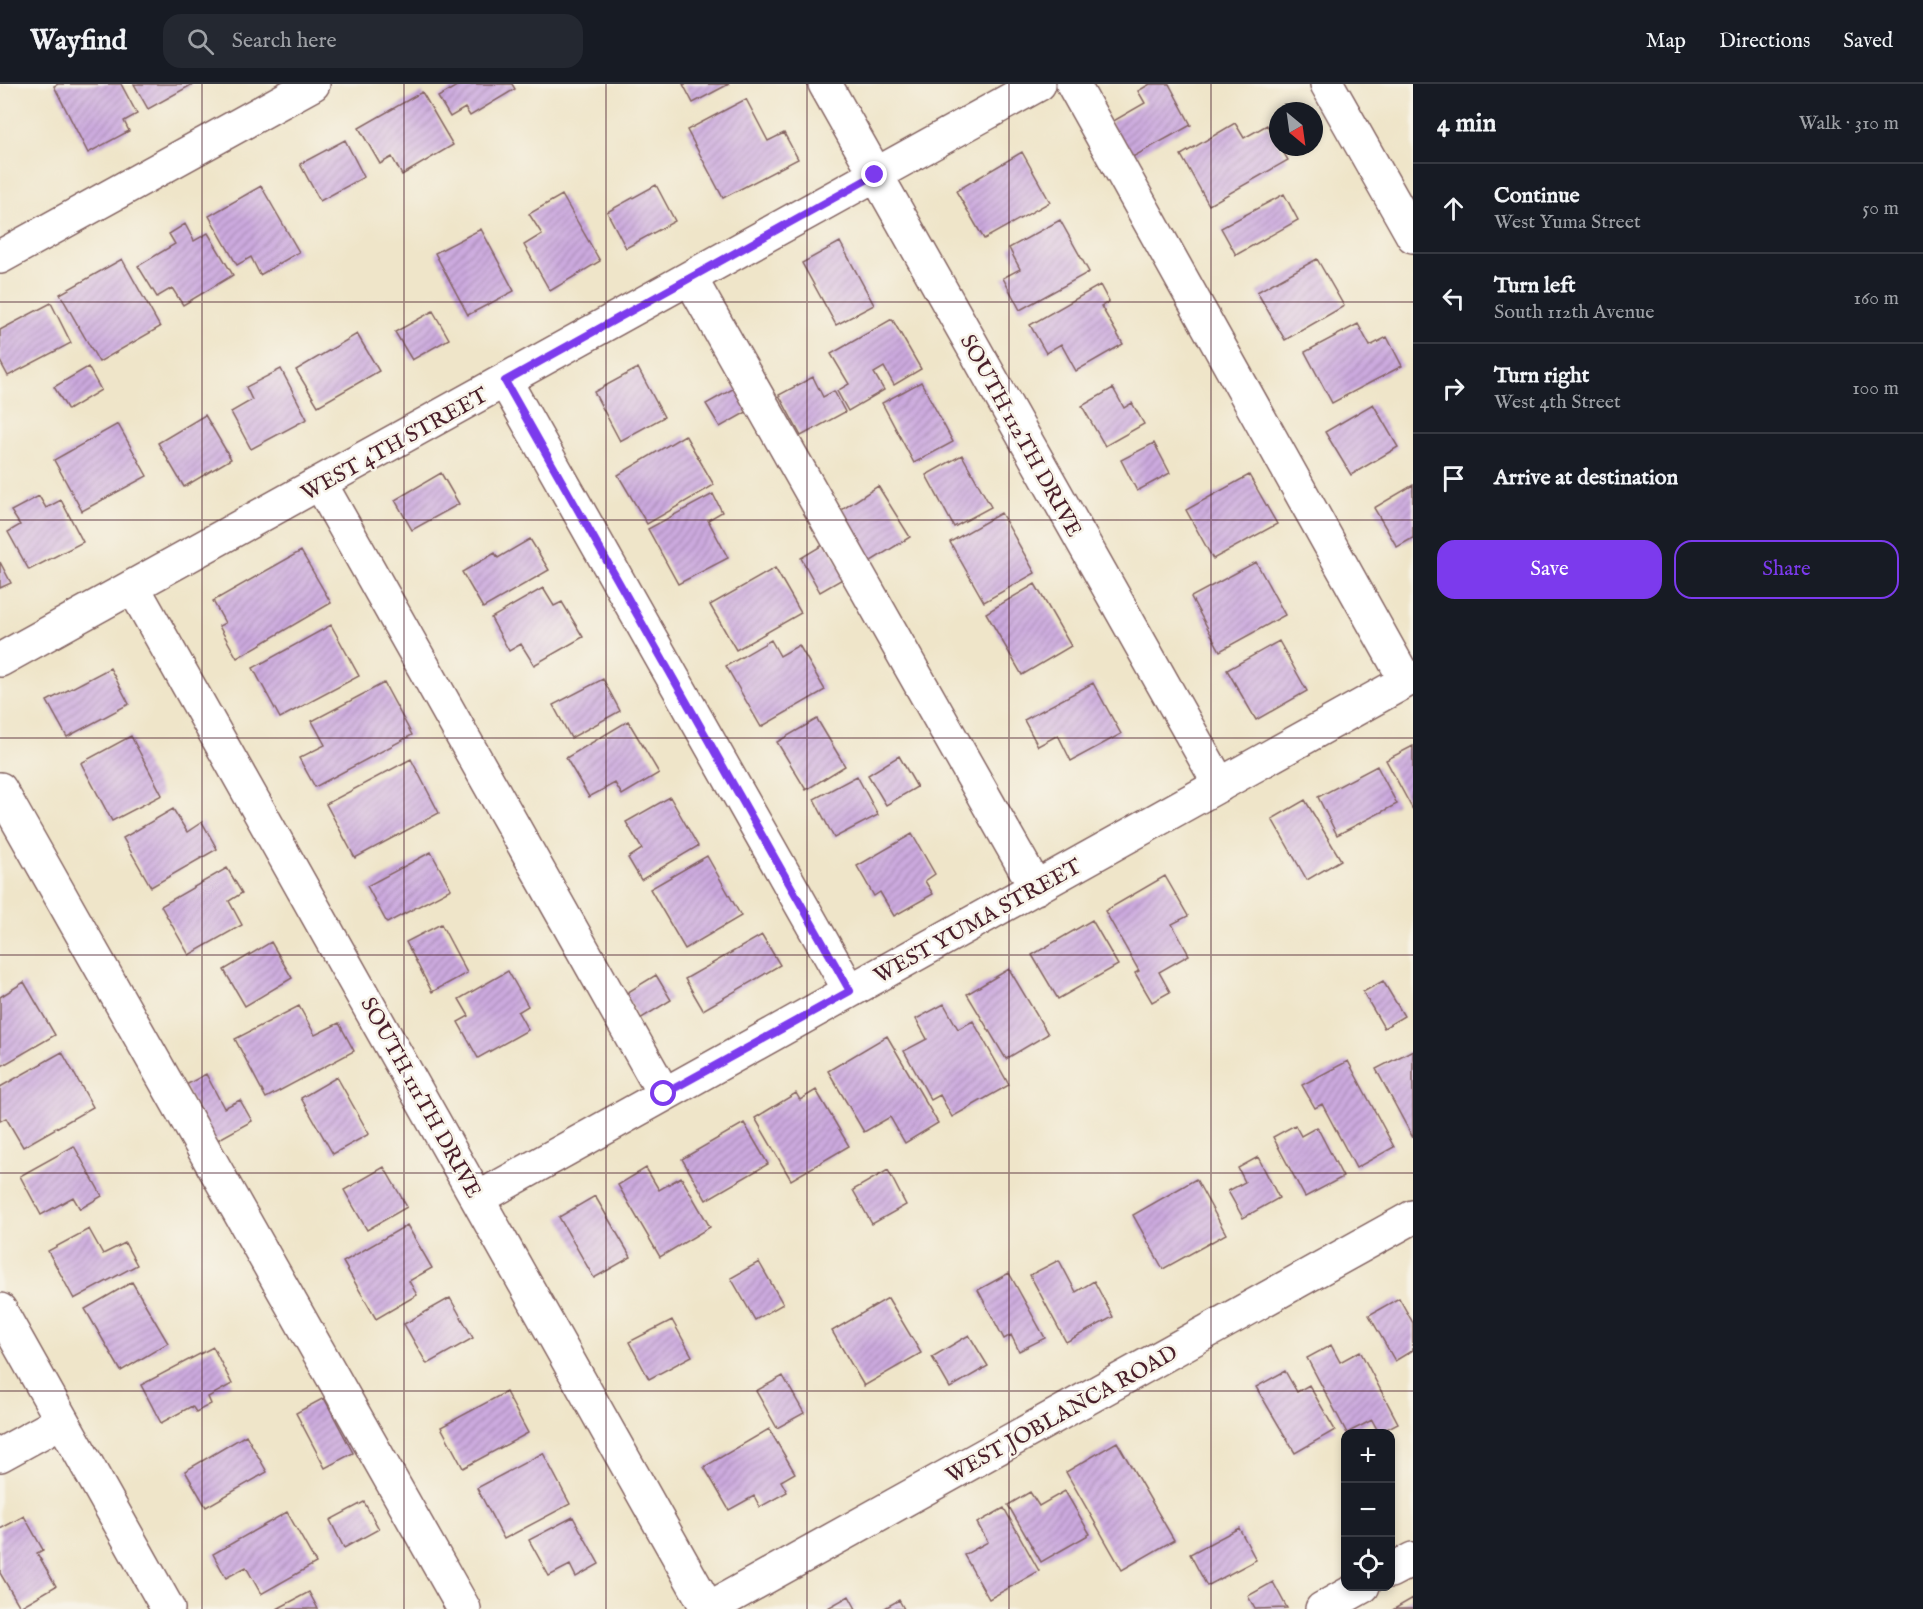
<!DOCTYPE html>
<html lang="en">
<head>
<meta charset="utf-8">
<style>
  :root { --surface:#171b24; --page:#242831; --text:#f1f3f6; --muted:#9ea1a6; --line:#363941; --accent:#7c3aed }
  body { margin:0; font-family:"IM FELL English",serif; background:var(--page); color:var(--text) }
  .controls { position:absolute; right:18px; bottom:18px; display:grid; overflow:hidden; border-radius:12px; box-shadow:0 3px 9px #0003 }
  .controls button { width:54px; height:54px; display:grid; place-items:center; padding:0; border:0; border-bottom:2px solid var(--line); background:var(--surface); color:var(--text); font:30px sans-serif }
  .compass { position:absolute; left:1269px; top:18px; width:54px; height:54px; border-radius:50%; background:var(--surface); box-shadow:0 3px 9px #0003; rotate:151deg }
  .stop { position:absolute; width:18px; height:18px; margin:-14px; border:4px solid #7c3aed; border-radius:50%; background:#fff }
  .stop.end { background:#7c3aed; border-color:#fff; box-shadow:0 2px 6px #0008 }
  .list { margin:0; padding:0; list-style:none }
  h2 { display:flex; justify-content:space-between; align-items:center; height:78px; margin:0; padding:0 24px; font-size:26px }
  h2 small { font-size:20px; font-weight:400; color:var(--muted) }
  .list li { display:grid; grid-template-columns:39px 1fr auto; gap:18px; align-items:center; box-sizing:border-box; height:90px; padding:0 24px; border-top:2px solid var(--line) }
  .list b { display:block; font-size:22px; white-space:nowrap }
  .list p { margin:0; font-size:20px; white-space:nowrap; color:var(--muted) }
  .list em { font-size:20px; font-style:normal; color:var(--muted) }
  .actions { display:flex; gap:12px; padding:18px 24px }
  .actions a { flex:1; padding:14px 0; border:2px solid var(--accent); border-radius:18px; text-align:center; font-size:21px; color:var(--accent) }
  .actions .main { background:var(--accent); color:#fff }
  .icon { flex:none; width:33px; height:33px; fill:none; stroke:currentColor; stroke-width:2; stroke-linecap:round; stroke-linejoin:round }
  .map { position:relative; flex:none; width:1413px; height:1525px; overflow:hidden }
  header { display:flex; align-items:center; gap:36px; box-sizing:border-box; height:84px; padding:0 30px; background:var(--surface); border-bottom:2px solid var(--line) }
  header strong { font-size:28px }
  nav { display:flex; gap:33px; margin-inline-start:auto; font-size:21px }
  .search { width:420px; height:54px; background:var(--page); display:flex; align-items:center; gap:15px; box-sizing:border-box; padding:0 21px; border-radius:18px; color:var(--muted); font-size:22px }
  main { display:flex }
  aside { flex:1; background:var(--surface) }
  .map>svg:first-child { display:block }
  .building { fill:url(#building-hatch) }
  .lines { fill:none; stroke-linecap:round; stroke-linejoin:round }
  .minor-casing { stroke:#846462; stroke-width:36 }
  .minor { stroke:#fff; stroke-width:33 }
  .route { stroke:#7c3aed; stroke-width:8 }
  .grid { fill:none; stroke:#4a1f2b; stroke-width:1.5; stroke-opacity:0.55 }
  .labels { text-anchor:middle; stroke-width:5; stroke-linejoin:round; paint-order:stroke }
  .street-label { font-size:22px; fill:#4a1f2b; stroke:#f7f3e8 }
</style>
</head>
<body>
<header>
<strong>Wayfind</strong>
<div class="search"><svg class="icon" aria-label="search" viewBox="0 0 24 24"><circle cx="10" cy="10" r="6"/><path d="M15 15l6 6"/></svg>Search here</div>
<nav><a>Map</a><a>Directions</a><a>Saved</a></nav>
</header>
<main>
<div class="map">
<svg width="1413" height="1525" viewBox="0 0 1413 1525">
  <defs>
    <pattern id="building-hatch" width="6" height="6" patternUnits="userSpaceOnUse" patternTransform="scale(1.5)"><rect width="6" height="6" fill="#ccaadf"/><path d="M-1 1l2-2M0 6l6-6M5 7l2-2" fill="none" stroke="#a88ab5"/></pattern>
  </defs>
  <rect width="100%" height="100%" fill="#f7f3e8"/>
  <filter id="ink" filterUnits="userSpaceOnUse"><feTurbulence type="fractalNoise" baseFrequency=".0167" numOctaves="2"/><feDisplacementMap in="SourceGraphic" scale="12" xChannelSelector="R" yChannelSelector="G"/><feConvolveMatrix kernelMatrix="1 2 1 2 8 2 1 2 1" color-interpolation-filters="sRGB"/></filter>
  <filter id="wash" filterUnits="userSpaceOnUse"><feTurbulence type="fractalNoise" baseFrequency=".008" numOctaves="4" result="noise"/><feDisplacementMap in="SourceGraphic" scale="24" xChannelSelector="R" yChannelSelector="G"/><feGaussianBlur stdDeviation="1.35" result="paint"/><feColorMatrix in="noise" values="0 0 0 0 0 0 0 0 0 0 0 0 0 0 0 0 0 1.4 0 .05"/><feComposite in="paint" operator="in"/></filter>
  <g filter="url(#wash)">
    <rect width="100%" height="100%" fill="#efe5c9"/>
    <g id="blocks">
      <path class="building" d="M58 0H121L137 30 124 37 129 47 88 69 54 2Z
        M134 0H193L148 25Z
        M460 0H512L515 5 470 32 465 24 450 33 438 13Z
        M683 0H729L693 19Z
        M1150 0H1169L1191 41 1129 75 1110 39 1145 19 1138 7Z
        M422 8 453 61 402 91 392 73 380 80 359 44Z
        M746 15 768 57 784 49 798 75 723 114 687 46Z
        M1235 39 1244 54 1267 41 1288 76 1209 121 1181 71Z
        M345 56 364 93 320 117 300 80Z
        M1022 68 1050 118 984 155 956 107Z
        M656 101 675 137 626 164 607 128Z
        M261 102 299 168 260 191 251 173 237 181 209 132Z
        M1284 110 1298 136 1236 171 1221 144Z
        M562 111 600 177 550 207 524 161 542 150 529 130Z
        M1060 136 1089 188 1020 226 1003 194 1020 185 1009 164Z
        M185 140 194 157 208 149 233 191 183 221 172 204 157 213 138 182 175 160 169 150Z
        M481 145 514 207 468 231 435 169Z
        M840 158 874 221 836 241 802 179Z
        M122 175 160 243 99 278 60 210Z
        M1317 175 1344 222 1285 256 1257 208Z
        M1100 201 1109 218 1101 222 1123 260 1076 287 1061 260 1046 269 1030 241Z
        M51 219 71 259 8 292 0 277V246Z
        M433 227 449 255 412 276 395 248Z
        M892 235 921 285 894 301 884 283 874 289 884 306 848 327 837 307 849 300 831 270Z
        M1358 240 1370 262 1387 253 1402 282 1332 319 1305 268Z
        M357 250 379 287 318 322 296 286Z
        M88 283 101 306 68 326 54 303Z
        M638 284 664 333 620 357 594 308Z
        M281 285 307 335 251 365 231 328 252 316 246 303Z
        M813 293 823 313 834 307 845 328 801 352 779 311Z
        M921 298 953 358 914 379 882 319Z
        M738 302 752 325 720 343 706 320Z
        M1113 304 1124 324 1132 319 1144 340 1105 362 1082 322Z
        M1373 320 1398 363 1351 391 1325 348Z
        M205 331 231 375 184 403 158 359Z
        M118 340 147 392 82 427 54 376Z
        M685 351 714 401 647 440 618 391Z
        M1154 359 1170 389 1137 407 1121 376Z
        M962 371 991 423 954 443 926 391Z
        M441 389 459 420 412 446 395 416Z
        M1249 391 1277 440 1213 475 1186 426Z
        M1413 401V454L1397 463 1374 424Z
        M878 402 910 453 868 479 837 429Z
        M713 410 722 428 708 436 728 474 678 500 648 445Z
        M39 412 46 424 61 416 83 458 29 486 8 448 20 441 11 427Z
        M1001 429 1035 489 984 518 950 458Z
        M530 455 549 486 483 524 462 488 495 469 498 474Z
        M826 459 846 493 820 508 801 474Z
        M301 467 331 519 237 574 219 542 225 539 213 517Z
        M0 478 11 499 0 504Z
        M1256 478 1285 531 1220 567 1191 513Z
        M775 484 801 529 736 566 710 521Z
        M1035 500 1071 562 1022 591 986 529Z
        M543 504 554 522 562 518 583 553 534 581 521 560 509 567 491 534Z
        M331 541 359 592 280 634 253 584Z
        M771 556 780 572 799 561 825 606 761 643 726 582Z
        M1279 557 1307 607 1256 636 1227 586Z
        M110 584 129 620 67 653 47 617Z
        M603 595 620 627 571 654 553 621Z
        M384 599 412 651 315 703 299 674 325 661 312 637Z
        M1093 599 1121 650 1071 677 1058 651 1038 662 1024 636Z
        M817 635 845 682 806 706 777 658Z
        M628 637 659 689 622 711 615 699 589 713 566 674Z
        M131 652 162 711 112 737 81 679Z
        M1413 662V726L1386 676Z
        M899 672 917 703 886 721 868 691Z
        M411 675 439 729 355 774 326 720Z
        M1377 682 1397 720 1337 751 1318 713Z
        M857 692 878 731 834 754 814 715Z
        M670 713 698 762 641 796 628 774 642 765 626 738Z
        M1305 716 1341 776 1307 796 1272 735Z
        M173 725 187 748 202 738 217 765 151 803 123 754Z
        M912 750 935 790 925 797 933 810 894 832 880 808 874 812 857 782Z
        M431 768 451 805 387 839 367 802Z
        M707 772 741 832 685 865 650 805Z
        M227 784 242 809 229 817 242 841 189 871 161 822Z
        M1165 792 1188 832 1172 840 1189 871 1159 888 1170 908 1152 918 1135 889 1139 887 1105 827Z
        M1092 836 1118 881 1058 915 1032 871Z
        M441 840 467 889 432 908 406 858Z
        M762 851 780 881 703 926 685 895Z
        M271 858 292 894 245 922 224 886Z
        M1009 885 1048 950 1006 975 967 910Z
        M508 887 528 922 518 928 528 946 478 974 458 938 469 932 459 915Z
        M656 891 671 916 640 935 625 910Z
        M1383 897 1404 932 1384 944 1363 908Z
        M24 898 55 951 0 983V913Z
        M944 920 958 945 973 937 1009 1001 952 1033 940 1011 931 1016 904 967 927 955 916 935Z
        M299 922 315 951 339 939 354 967 266 1014 235 955Z
        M887 952 938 1039 905 1059 890 1033 864 1048 828 987Z
        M1413 966V1054L1376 985Z
        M62 968 93 1023 23 1063 6 1034 0 1037V1003Z
        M1348 977 1394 1063 1356 1084 1322 1020 1315 1024 1302 1001Z
        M206 990 224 1024 240 1016 252 1037 214 1058 184 1002Z
        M337 993 369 1050 333 1070 301 1014Z
        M816 1006 849 1062 791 1096 755 1034 796 1009 800 1016Z
        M744 1039 768 1080 706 1116 682 1075Z
        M1295 1041 1301 1052 1317 1043 1343 1093 1305 1113 1273 1053Z
        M74 1062 102 1112 80 1125 73 1113 41 1131 20 1092Z
        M1258 1073 1279 1114 1243 1134 1228 1107 1245 1098 1238 1084Z
        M384 1083 407 1123 367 1146 344 1106Z
        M646 1084 659 1106 681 1093 710 1143 660 1173 618 1101Z
        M888 1086 906 1121 872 1140 853 1106Z
        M1196 1095 1226 1150 1163 1185 1133 1131Z
        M595 1112 631 1173 594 1194 559 1133Z
        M407 1141 432 1184 409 1197 417 1211 376 1235 343 1178Z
        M89 1145 103 1170 125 1159 137 1181 74 1215 48 1167Z
        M1059 1176 1076 1208 1094 1197 1113 1233 1066 1258 1030 1191Z
        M759 1178 783 1220 755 1236 731 1194Z
        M1009 1189 1045 1254 1019 1267 1011 1251 1004 1255 978 1206Z
        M132 1198 168 1259 121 1287 85 1225Z
        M450 1214 473 1254 427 1280 404 1240Z
        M888 1214 921 1269 864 1302 832 1247Z
        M1399 1214 1413 1239V1266L1395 1277 1369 1231Z
        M672 1236 692 1272 649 1295 629 1258Z
        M969 1251 988 1282 950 1304 932 1273Z
        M1331 1261 1340 1278 1360 1267 1398 1339 1379 1349 1372 1336 1347 1349 1307 1274Z
        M213 1263 232 1300 208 1313 211 1320 196 1328 192 1322 161 1339 141 1301Z
        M1285 1287 1297 1308 1309 1301 1335 1346 1295 1369 1256 1303Z
        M783 1292 804 1329 777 1344 756 1307Z
        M506 1308 528 1349 463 1384 441 1343Z
        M324 1314 353 1369 325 1384 296 1329Z
        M769 1345 795 1389 781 1397 787 1408 760 1423 754 1412 729 1426 704 1383Z
        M246 1351 267 1388 206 1423 185 1387Z
        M1117 1358 1174 1456 1122 1486 1066 1388Z
        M543 1369 570 1420 504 1455 477 1404Z
        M1065 1407 1090 1450 1041 1478 1008 1421 1030 1408 1039 1422Z
        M364 1418 379 1445 344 1464 330 1436Z
        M1004 1424 1039 1487 989 1515 964 1471 988 1458 977 1439Z
        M287 1428 316 1479 261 1510 246 1483 226 1494 213 1470Z
        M24 1432 43 1466 37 1469 56 1502 20 1523 0 1489V1445Z
        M573 1433 599 1480 576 1493 570 1481 549 1492 529 1456Z
        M1239 1444 1256 1476 1207 1502 1190 1470Z
        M1273 1498 1287 1524 1255 1525 1248 1512Z
        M309 1508 318 1525H277Z
        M849 1512 856 1525H826Z
        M1413 1514V1525H1394Z
        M899 1516 904 1525H883Z"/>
    </g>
  </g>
  <g filter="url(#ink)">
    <use href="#blocks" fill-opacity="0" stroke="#846462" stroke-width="1.5"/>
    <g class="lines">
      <g class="minor-casing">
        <path id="minor" d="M825 0 1220 701
          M1073 0 1406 597
          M1327 0 1413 152
          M0 173 313 0
          M690 194 1036 804
          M505 297 850 907
          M320 399 664 1010
          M133 503 708 1525
          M0 576 1039 0
          M0 705 464 1525
          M479 1114 1413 593
          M0 1226 168 1525
          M0 1371 62 1337
          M1390 1487 1413 1475
          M708 1525 1413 1133
          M1322 1525 1363 1502"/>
      </g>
      <use href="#minor" class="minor"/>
    </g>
  </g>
  <g class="lines" filter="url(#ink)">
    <path class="route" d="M664 1010 850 907 505 297 875 91"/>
  </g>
  <path class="grid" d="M202 0V1525M404 0V1525M606 0V1525M807 0V1525M1009 0V1525M1211 0V1525M0 218H1413M0 436H1413M0 654H1413M0 871H1413M0 1089H1413M0 1307H1413"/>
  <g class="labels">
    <g class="street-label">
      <text transform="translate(1022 351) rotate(61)" y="8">SOUTH 112TH DRIVE</text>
      <text transform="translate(394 359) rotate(-29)" y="8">WEST 4TH STREET</text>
      <text transform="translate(977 836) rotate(-29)" y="8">WEST YUMA STREET</text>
      <text transform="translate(422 1013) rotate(61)" y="8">SOUTH 111TH DRIVE</text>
      <text transform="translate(1061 1329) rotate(-29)" y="8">WEST JOBLANCA ROAD</text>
    </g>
  </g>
</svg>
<div class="controls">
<button>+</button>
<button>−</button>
<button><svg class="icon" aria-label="locate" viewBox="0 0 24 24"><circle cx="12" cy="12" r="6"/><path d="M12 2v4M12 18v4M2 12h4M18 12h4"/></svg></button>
</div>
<svg class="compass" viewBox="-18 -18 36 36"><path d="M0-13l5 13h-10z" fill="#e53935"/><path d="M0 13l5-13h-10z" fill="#9ea1a6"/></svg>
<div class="stop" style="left:664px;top:1010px"></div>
<div class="stop end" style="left:875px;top:91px"></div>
</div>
<aside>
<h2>4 min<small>Walk · 310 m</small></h2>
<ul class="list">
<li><svg class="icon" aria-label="ahead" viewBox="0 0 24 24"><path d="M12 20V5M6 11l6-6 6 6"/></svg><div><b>Continue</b><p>West Yuma Street</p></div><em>50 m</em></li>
<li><svg class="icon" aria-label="left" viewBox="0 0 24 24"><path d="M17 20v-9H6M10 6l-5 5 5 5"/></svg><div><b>Turn left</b><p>South 112th Avenue</p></div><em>160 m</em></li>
<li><svg class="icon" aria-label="right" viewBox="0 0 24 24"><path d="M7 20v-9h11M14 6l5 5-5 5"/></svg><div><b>Turn right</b><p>West 4th Street</p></div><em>100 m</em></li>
<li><svg class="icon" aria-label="arrive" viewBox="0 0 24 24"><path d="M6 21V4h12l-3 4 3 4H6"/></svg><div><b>Arrive at destination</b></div></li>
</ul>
<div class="actions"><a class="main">Save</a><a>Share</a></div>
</aside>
</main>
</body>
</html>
